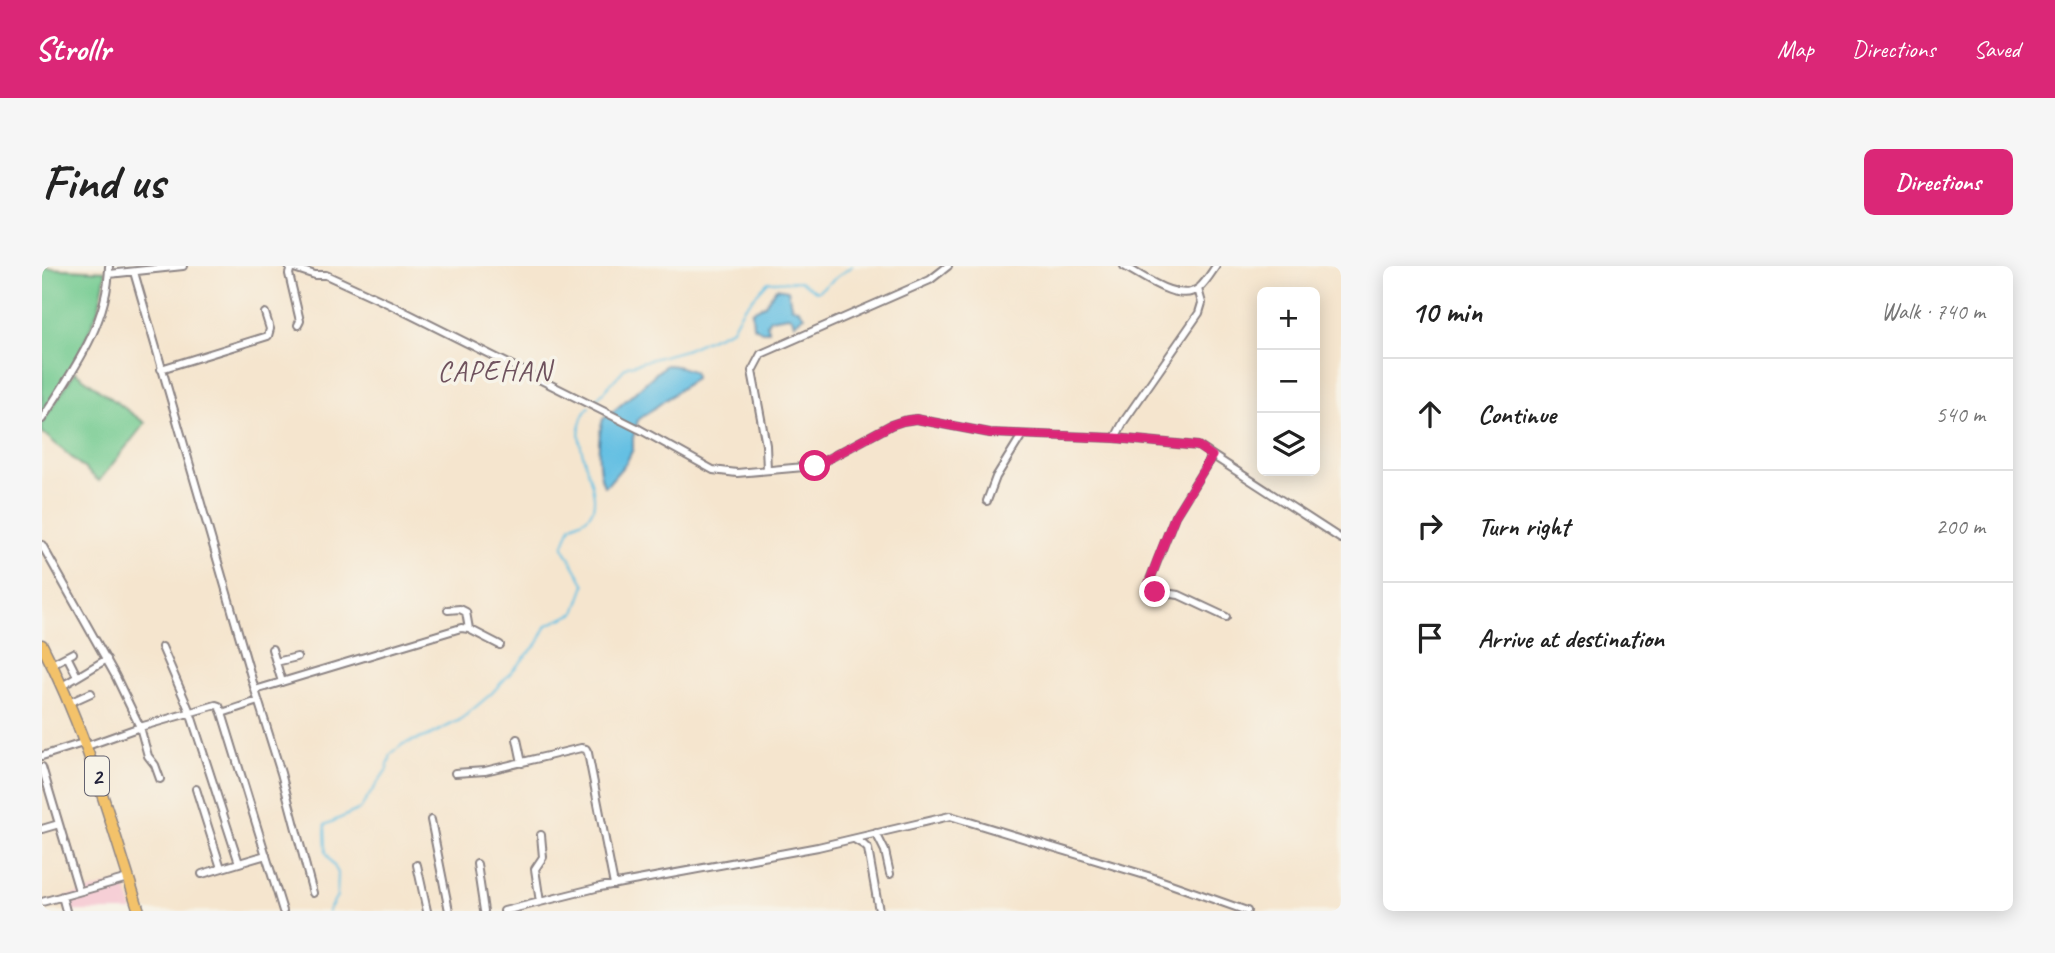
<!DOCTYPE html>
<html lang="en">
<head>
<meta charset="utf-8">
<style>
  :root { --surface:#fff; --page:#f6f6f6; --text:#222; --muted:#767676; --line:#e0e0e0; --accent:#db2777 }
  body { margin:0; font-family:Caveat,sans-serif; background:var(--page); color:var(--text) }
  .controls { position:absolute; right:21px; top:21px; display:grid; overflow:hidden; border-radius:10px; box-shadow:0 4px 18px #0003 }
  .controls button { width:63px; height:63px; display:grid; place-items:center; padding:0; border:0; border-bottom:2px solid var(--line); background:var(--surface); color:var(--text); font:35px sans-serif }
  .stop { position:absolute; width:21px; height:21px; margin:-16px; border:5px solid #db2777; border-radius:50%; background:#fff }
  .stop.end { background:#db2777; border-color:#fff; box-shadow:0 2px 7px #0008 }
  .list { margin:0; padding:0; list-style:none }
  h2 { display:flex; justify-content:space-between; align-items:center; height:91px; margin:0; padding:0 28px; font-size:30px }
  h2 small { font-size:23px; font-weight:400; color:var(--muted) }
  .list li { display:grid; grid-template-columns:46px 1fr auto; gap:21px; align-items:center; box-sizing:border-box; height:112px; padding:0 28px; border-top:2px solid var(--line) }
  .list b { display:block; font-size:26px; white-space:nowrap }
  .list em { font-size:23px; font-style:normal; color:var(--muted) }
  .icon { flex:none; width:38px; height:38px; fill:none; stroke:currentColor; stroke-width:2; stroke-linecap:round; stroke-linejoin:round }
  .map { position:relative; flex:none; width:1299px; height:645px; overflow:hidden; border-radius:10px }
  header { display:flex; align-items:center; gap:42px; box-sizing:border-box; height:98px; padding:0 35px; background:var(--accent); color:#fff }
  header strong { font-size:33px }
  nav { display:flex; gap:38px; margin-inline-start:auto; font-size:24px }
  .intro { display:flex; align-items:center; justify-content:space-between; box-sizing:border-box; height:168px; padding:0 42px }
  h1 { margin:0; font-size:49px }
  .button { padding:18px 32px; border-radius:10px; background:var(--accent); color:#fff; font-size:24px; font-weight:700 }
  main { display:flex; gap:42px; padding:0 42px }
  aside { flex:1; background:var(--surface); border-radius:10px; box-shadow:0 4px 18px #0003 }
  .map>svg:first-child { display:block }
  .built { fill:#f6cfd6 }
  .green { fill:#72ca90; stroke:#4a7666; stroke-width:2 }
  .water { fill:#65c0e3; stroke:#44718f; stroke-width:2 }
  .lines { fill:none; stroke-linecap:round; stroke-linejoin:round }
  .stream { stroke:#65c0e3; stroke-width:2 }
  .minor-casing { stroke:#8c8484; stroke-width:10 }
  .highway-casing { stroke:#8c8484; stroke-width:13 }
  .minor { stroke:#fff; stroke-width:6 }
  .highway { stroke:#f3c26a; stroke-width:10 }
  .route { stroke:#db2777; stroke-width:9 }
  .labels { text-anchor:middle; stroke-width:7; stroke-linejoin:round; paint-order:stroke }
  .shield { fill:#f7f3e8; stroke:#62616f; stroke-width:2 }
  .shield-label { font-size:23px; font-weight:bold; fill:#22223b }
  .quarter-label { font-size:28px; letter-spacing:2px; fill:#6f525e; stroke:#f7f3e8 }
</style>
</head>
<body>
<header>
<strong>Strollr</strong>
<nav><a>Map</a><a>Directions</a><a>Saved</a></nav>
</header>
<div class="intro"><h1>Find us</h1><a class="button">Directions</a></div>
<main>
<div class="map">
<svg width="1299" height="645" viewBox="0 0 1299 645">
  <rect width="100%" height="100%" fill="#f7f3e8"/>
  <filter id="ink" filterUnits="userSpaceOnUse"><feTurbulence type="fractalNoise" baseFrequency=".0143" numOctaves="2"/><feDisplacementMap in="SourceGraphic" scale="14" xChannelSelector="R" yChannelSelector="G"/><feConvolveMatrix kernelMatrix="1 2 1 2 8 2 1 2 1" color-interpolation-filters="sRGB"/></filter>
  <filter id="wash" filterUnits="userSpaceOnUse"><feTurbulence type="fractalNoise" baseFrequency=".00686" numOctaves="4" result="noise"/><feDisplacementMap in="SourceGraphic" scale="28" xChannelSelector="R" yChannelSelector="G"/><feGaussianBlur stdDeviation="1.57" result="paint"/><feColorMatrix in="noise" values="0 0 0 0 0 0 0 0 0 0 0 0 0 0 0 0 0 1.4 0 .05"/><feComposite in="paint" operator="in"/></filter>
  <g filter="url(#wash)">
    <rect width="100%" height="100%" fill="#f5e5ce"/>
    <path class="built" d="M81 615 91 645H28L23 631Z"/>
    <path class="green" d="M0 2 64 5 57 42 36 91 0 147Z
      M33 106 103 157 57 215 0 166V157Z"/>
    <path class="water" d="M734 22 746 24 749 40 756 43 762 50 752 58 750 51 746 50 728 53 725 58 727 65H720L711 60 710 45 723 39Z
      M624 99C635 99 642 102 652 106L653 112 596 154 591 172V183L584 197 565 219 562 220C554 204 556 170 561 153 584 137 602 116 624 99Z"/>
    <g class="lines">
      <path class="stream" d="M551 137 585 100 643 84 690 63 700 44 726 16 758 15 775 26 810 0
        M286 645 295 630 296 607 284 586 283 559 318 543 345 503 349 488 361 478 386 470 418 454 449 428 496 377 505 359 533 347 543 319 521 281 529 260C534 257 540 255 544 252 572 230 516 174 547 141"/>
    </g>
  </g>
  <g filter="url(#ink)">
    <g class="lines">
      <g class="minor-casing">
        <path id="minor" d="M246 0 273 9H284L347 38 597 163 671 204 695 207 773 200 849 159 861 155 874 153 948 167 1073 172 1156 180 1299 273
          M1082 0C1101 10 1137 38 1157 22 1164 16 1169 7 1174 0
          M249 1 247 8 258 55 256 59
          M92 6 213 424
          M67 8 141 0
          M119 103 226 70 228 63 223 47
          M0 153C30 106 66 58 67 0
          M1073 172 1082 155 1157 47 1160 37 1156 23
          M1170 190 1133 250 1107 316 1108 322 1113 326 1137 329 1184 351
          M725 204 724 179 710 105 719 88 888 14 906 0
          M945 235 954 211 980 169
          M0 279 73 409 98 461 106 490 113 499 118 513
          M406 344 418 343 424 346 427 363
          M120 381 148 446 197 597
          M230 383 240 416
          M25 390 35 410
          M234 396 255 391
          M10 398 31 387
          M20 420 65 393
          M27 437 49 427
          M180 447 241 645
          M475 473 480 497
          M45 480 98 461 174 439 177 440 180 447 216 435
          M0 490 44 476
          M0 501 37 625
          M413 507 443 505 539 482 544 483 546 487 572 619
          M154 523 179 602
          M389 554 407 645
          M0 563 17 558
          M834 567 843 585 848 608
          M812 573 822 579 826 583 837 645
          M435 598 442 645
          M375 599 385 645
          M160 608 224 589
          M271 627 239 507 213 424 419 362 427 363 458 379
          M20 630 24 645
          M0 636 86 612
          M498 636 493 603 501 591 499 569
          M462 645 558 621 776 581 908 550 1106 610 1205 645"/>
      </g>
      <g class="highway-casing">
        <path id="highway" d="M0 379C44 464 68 555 97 645"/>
      </g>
      <use href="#minor" class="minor"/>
      <use href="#highway" class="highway"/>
    </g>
  </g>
  <g class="lines" filter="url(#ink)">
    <path class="route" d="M773 200 849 159 861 155 874 153 948 167 1073 172 1156 180 1170 190 1133 250 1115 295 1107 317 1108 322 1113 326"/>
  </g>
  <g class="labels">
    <rect class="shield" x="43" y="490.5" width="24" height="39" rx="5"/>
    <g class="shield-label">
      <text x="55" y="518">2</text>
    </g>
    <g class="quarter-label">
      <text x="453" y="114">CAPEHAN</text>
    </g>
  </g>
</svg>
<div class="controls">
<button>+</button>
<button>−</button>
<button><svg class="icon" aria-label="layers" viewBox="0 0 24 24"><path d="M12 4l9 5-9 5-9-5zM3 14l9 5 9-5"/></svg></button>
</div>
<div class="stop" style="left:773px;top:200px"></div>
<div class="stop end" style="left:1113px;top:326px"></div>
</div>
<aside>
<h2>10 min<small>Walk · 740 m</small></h2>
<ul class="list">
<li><svg class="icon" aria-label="ahead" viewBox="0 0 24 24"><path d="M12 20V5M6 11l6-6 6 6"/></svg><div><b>Continue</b></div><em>540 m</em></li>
<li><svg class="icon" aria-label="right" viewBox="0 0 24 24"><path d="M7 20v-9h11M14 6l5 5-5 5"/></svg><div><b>Turn right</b></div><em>200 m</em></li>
<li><svg class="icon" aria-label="arrive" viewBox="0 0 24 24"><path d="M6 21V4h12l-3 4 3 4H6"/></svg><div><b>Arrive at destination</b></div></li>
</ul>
</aside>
</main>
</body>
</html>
